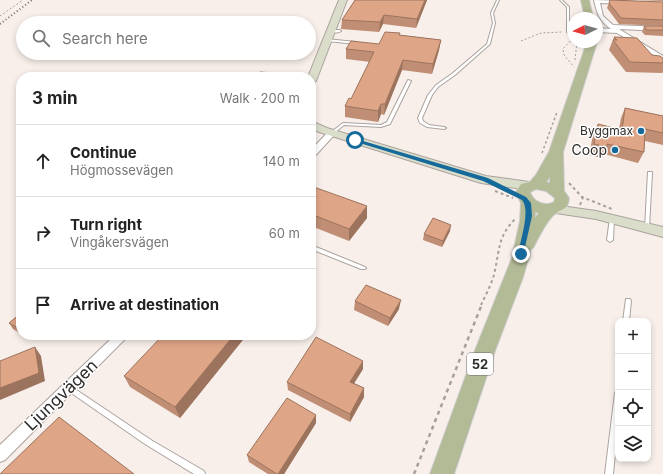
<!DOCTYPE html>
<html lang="en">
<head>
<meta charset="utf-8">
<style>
  :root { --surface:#fff; --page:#f6f6f6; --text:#222; --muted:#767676; --line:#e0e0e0 }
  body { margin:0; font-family:Inter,sans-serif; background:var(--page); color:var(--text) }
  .controls { position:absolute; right:12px; bottom:12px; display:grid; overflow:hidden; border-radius:8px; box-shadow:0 2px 6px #0003 }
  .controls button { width:36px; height:36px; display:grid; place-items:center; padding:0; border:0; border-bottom:1px solid var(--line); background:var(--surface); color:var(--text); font:20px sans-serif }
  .compass { position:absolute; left:567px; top:12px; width:36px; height:36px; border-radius:50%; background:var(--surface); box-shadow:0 2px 6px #0003; rotate:265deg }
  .stop { position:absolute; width:12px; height:12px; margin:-9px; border:3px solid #166a9b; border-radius:50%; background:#fff }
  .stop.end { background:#166a9b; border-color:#fff; box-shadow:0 1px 4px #0008 }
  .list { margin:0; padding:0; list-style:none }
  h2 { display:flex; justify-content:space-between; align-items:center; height:52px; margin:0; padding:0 16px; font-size:17px }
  h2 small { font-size:13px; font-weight:400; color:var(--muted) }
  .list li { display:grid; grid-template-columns:26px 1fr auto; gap:12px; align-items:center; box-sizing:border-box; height:72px; padding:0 16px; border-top:1px solid var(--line) }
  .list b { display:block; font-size:15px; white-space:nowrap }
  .list p { margin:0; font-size:13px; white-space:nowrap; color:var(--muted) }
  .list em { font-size:13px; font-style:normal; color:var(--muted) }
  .icon { flex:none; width:22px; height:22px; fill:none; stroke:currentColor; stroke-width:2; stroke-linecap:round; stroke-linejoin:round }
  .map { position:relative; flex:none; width:663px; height:474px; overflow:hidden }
  .search { position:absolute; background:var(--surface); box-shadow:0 2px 6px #0003; left:16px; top:16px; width:300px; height:44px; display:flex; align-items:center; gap:10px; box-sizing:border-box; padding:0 14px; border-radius:22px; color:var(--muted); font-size:15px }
  .panel { position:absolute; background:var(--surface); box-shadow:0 2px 6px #0003; left:16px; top:72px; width:300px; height:268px; border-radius:16px }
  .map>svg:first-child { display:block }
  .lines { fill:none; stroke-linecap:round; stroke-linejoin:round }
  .lane-casing { stroke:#aba39f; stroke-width:2 }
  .street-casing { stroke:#aba39f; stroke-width:2 }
  .secondary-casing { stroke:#aba39f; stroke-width:2 }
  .primary-casing { stroke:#cdcccc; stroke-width:2 }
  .path-far3 { stroke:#a6a09c; stroke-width:1; stroke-dasharray:2 2; stroke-linecap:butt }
  .path-far2 { stroke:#a6a09c; stroke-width:1.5; stroke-dasharray:2.5 2.5; stroke-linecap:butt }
  .path-far1 { stroke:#a6a09c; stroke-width:2; stroke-dasharray:3 3; stroke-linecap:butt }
  .path { stroke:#a6a09c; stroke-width:2.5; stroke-dasharray:4 4; stroke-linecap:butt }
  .lane { fill:#fff; fill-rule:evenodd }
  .street { fill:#fff; fill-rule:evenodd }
  .secondary { fill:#d9ddca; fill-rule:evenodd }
  .primary { fill:#b2bb95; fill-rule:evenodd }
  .rail { stroke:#736e6b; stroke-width:2; stroke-dasharray:1 2.5; stroke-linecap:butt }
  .wall { fill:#c08e74 }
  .shaded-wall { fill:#9c745e }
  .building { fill:#dfa587; stroke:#9c745e }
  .route { fill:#166a9b }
  .poi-dot { fill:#166a9b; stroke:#fefefe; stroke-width:1.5 }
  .labels { text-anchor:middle; stroke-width:3; stroke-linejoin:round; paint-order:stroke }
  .far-poi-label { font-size:12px; fill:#2f2c2a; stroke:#fefefe; text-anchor:end }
  .shield { fill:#fefefe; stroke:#6d6b6a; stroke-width:1 }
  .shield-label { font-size:13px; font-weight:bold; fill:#2f2c2a }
  .poi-label { font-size:14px; fill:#2f2c2a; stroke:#fefefe; text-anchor:end }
  .near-street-label { font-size:17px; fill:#2f2c2a; stroke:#fefefe }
</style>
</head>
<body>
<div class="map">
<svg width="663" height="474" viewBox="0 0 663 474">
  <rect width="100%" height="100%" fill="#f8efea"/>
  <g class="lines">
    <g class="lane-casing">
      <path id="lane" d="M497 0H499L493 13 495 23 490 44 455 75 438 87 432 95 422 118 423 121 429 125 444 127 446 128 444 129 427 127 420 123 418 118 428 95 436 85 453 73 487 44 493 23 491 13Z
        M560 0H562L569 7V31H573V33H568L567 32V7Z
        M329 30H340L341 31C339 33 331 33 329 31Z
        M326 39 356 42 357 43 356 44 327 41 326 40Z
        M408 80 411 81 390 124 381 127 344 125 333 134H331L330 133 343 123 381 125 387 122Z
        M648 172H652V173L649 228 647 230 645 228Z
        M612 216 614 218 613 240 610 242 607 240 610 218Z
        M311 245 365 267 366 268 365 269H361L311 249Z
        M626 299H630L631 301 629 321H623Z
        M69 385 151 440 204 471 205 474H194L145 444 67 390 66 388 67 386Z
        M618 390V424L613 474H605L615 393 616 391Z"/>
    </g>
    <g class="street-casing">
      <path id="street" d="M594 0 625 1 623 4 600 3 603 16 613 25 663 27V31L619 29 663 56V61L617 33 597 32V28L611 29C599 21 597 13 594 0Z
        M329 131H332L336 133 314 157H311V150Z
        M115 335H129L5 460 0 462V445Z"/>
    </g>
    <g class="secondary-casing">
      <path id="secondary" d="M339 0H347L316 81 311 84V77H308Z
        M311 121 327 128 486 176 529 182 535 186 529 190 481 183 319 132 311 128Z
        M554 205 596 211 663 227V237L596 219 549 212 547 209 549 206Z"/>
    </g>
    <g class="primary-casing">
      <path id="primary" d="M581 0H589L593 18H585Z
        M587 42H597L563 152 564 191 569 198C568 209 564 208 556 213 547 219 538 239 533 248L531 249 523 277 496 348 454 474H430L476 348 512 258 520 221 521 203 516 192 521 184 530 182 536 175 549 152ZM550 177V183L546 182ZM536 189 546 191 555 198 554 202C545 207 533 202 530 192ZM535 212 539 213 535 218Z"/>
    </g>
    <path class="path-far3" d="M0 16 23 0
      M573 38 563 49 564 55 574 67
      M521 41 541 33 562 32
      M575 60 577 42"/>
    <path class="path-far2" d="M542 153 557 112"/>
    <path class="path-far1" d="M569 183 582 197 612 209
      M495 191 513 198
      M580 205 583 197
      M481 305C486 294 493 282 495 270 500 247 498 237 515 219"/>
    <path class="path" d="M414 474 482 304"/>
    <use href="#lane" class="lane"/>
    <use href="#street" class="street"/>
    <use href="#secondary" class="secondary"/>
    <use href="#primary" class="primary"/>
    <path class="rail" d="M0 24 32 0"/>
  </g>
  <path class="wall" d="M355 0H427L416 28 383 24 379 32 341 29 342 20Z
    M610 0 663 2V26L619 24 607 8Z
    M638 0H663V1Z
    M644 26H663V36L645 35 642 32Z
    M400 35 441 40 439 50 432 74 402 70 384 115 381 114 378 122 345 117V106L351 99 370 62 346 59V49L379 44Z
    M614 37 652 55 663 58V72L662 73 626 72 609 50Z
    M625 108 663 116V145L645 141 644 152 638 163 604 154 602 158 589 155 593 135 598 124 619 129 621 118Z
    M311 186 367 218 349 241 311 226Z
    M450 231 442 247 423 240 424 234Z
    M355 301 399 309 388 326 354 310Z
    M21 313V334L13 329 9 323Z
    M23 335H38L32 340Z
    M246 336 180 418 130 387 124 376Z
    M363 369 354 383 364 388V397L350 422 288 390 287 382Z
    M316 423 284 474H268L249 462 247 455Z"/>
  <path class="shaded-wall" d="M425 0H427L416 28 417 19Z
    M384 15 383 24 379 32 380 22Z
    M441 40 439 50 432 74 433 64Z
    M403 60 402 70 384 115 385 104Z
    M381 104V114L378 122V111Z
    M367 206V218L349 241V229Z
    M451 225 450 231 442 247 443 241Z
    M401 300 399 309 388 326 390 318Z
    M28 335H38L32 340Z
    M234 335H246V336L180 418 175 407Z
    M35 347 41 356 45 381 0 400V388Z
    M363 361V369L350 390V382Z
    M364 388V397L350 422V414Z
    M316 415V423L284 474H278Z"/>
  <path class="building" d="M355 0H425L417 19 384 15 380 22 342 20Z
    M610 0 663 2V20L621 18 609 3Z
    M644 26H663V30H647Z
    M385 32 400 33 399 35 441 40 433 64 403 60 385 104H381L378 111 345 106 349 98 351 99 374 52 346 49 351 41 379 44Z
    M614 37 637 38 652 55 660 56 663 58V63L630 62 613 40H617Z
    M260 72 285 74 284 77H257Z
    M625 108 663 116V133L645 129 644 152 607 144V147L594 144 598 124 622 130Z
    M311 186 367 206 349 229 311 214Z
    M433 218 451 225 443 241 424 234Z
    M366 285 401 300 390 318 355 301Z
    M21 313V330L9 323Z
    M163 335H234L175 407 124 376Z
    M316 337 363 361 350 382 364 388 350 414 287 382Z
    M35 347 39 373 0 388V361Z
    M287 398 316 415 278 474H277L247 455Z
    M59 417 134 474H0Z"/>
  <path class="route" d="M353 138 488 178 526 197 531 203 532 216 523 256 518 254C520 241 531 210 522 200L483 181 353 141Z"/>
  <g class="poi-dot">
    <circle cx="641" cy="131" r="4"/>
    <circle cx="615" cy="150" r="4"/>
  </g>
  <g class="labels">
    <g class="far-poi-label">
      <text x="633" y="135">Byggmax</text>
    </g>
    <rect class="shield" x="467" y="353" width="26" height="22" rx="3"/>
    <g class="shield-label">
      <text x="480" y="369">52</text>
    </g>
    <g class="poi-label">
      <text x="607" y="155">Coop</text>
    </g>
    <g class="near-street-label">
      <text transform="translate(61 395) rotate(-44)" y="6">Ljungvägen</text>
    </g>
  </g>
</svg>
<div class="controls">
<button>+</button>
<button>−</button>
<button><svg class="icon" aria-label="locate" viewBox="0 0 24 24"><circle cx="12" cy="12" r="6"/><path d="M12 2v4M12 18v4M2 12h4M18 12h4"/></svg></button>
<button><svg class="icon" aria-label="layers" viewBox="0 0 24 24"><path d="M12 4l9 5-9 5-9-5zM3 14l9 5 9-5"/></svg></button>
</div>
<svg class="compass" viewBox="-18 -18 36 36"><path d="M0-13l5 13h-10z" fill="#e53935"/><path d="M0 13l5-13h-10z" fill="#767676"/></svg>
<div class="stop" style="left:355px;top:140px"></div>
<div class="stop end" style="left:521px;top:254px"></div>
<div class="search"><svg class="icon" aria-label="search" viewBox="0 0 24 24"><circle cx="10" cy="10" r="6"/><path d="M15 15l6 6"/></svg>Search here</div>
<section class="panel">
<h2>3 min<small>Walk · 200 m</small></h2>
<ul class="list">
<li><svg class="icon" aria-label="ahead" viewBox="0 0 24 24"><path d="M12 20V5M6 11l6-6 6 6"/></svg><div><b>Continue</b><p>Högmossevägen</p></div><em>140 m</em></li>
<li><svg class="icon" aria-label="right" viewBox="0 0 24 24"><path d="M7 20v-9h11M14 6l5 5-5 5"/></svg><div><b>Turn right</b><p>Vingåkersvägen</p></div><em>60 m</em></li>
<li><svg class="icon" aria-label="arrive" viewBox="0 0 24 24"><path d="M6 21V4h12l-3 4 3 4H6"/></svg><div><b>Arrive at destination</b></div></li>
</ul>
</section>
</div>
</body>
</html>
